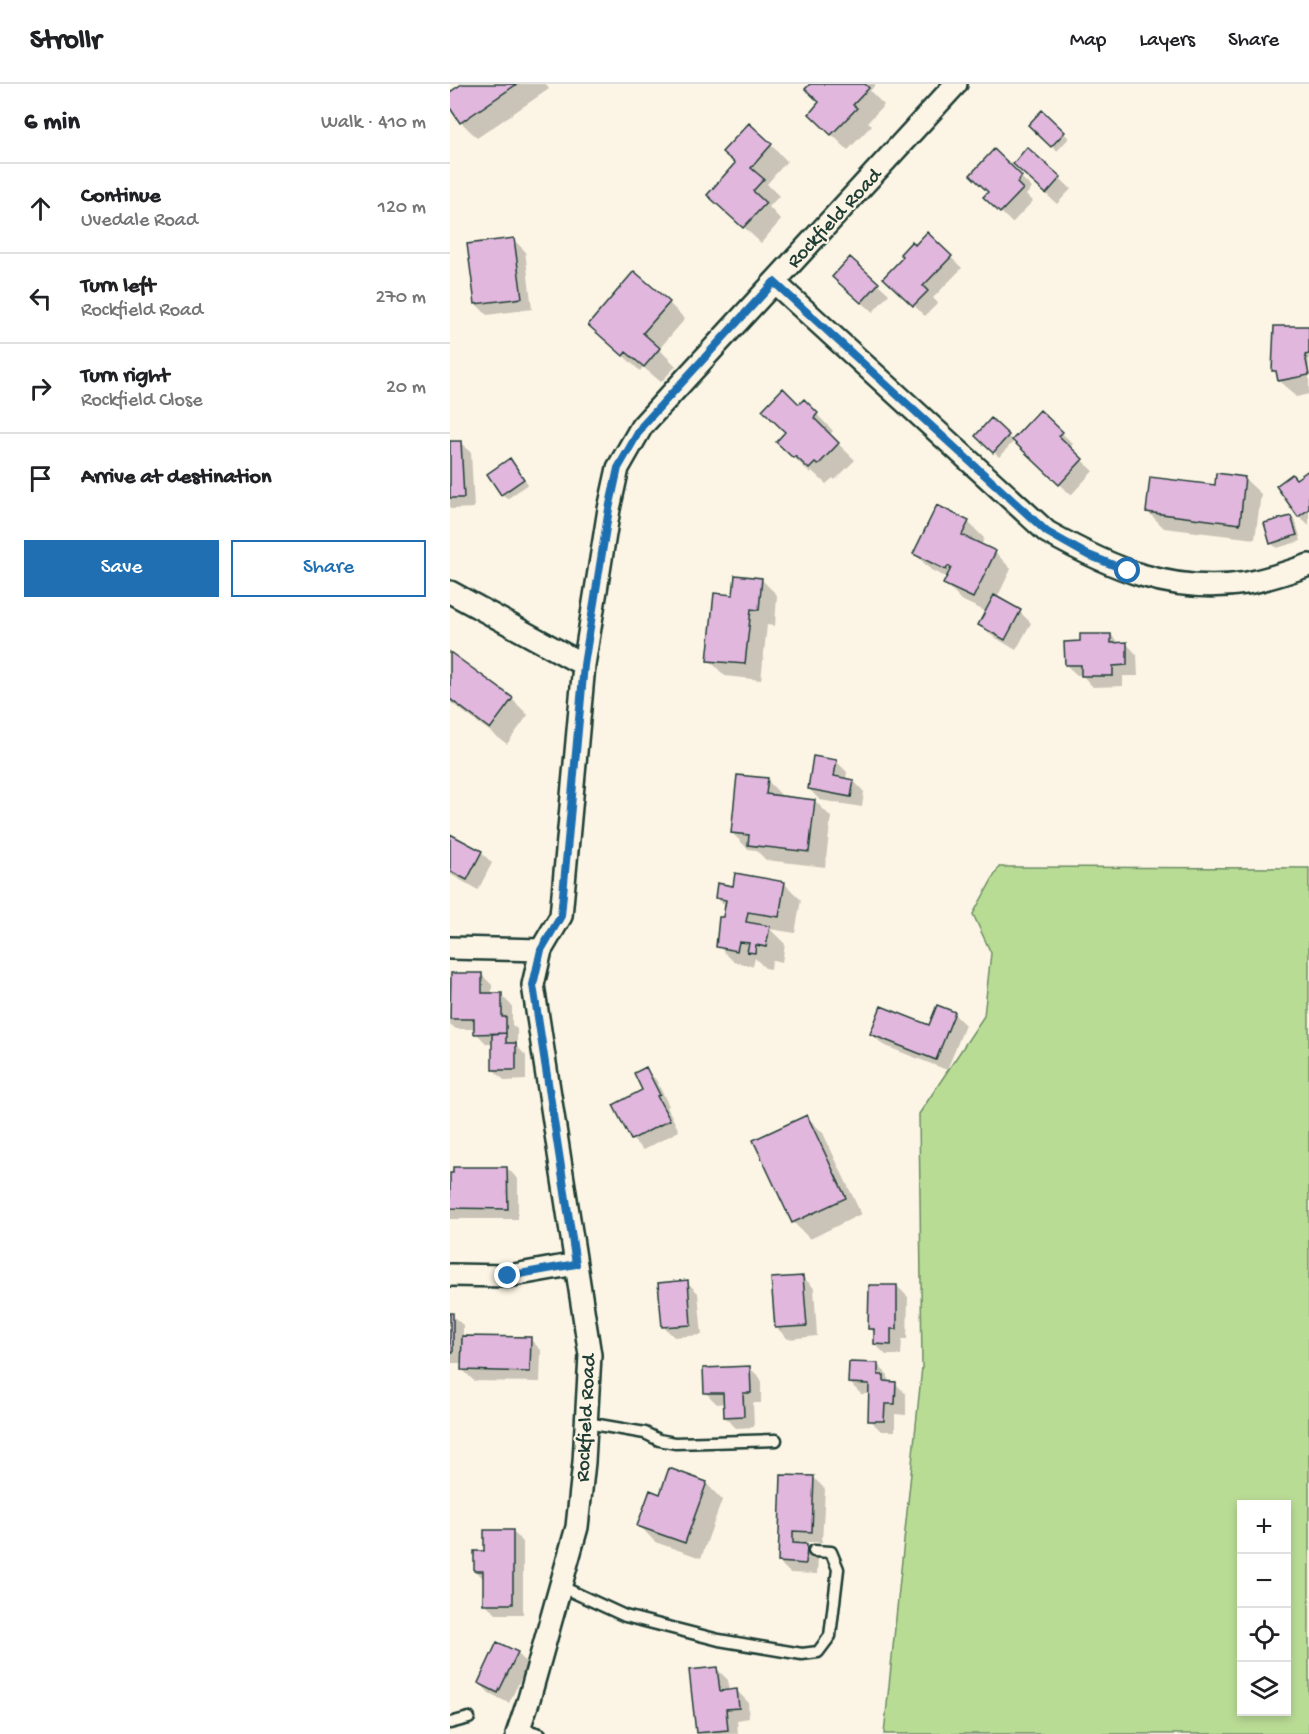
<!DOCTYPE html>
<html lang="en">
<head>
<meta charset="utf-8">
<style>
  :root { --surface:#fff; --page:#f6f6f6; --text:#202124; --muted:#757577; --line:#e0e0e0; --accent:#1f6fb2 }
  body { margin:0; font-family:"Gochi Hand",sans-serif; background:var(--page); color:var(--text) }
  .controls { position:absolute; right:18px; bottom:18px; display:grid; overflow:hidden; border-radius:0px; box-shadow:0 3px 9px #0003 }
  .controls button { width:54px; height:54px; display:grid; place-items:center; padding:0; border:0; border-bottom:2px solid var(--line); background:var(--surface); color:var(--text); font:30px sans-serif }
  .stop { position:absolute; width:18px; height:18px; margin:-14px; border:4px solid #1f6fb2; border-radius:50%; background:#fff }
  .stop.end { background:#1f6fb2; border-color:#fff; box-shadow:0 2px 6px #0008 }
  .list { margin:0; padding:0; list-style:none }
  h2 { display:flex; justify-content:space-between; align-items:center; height:78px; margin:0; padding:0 24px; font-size:26px }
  h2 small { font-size:20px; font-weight:400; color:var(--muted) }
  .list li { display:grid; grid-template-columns:39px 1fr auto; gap:18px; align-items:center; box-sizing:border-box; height:90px; padding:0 24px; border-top:2px solid var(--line) }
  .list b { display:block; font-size:22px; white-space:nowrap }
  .list p { margin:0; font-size:20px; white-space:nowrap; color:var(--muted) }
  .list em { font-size:20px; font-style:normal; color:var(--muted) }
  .actions { display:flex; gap:12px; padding:18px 24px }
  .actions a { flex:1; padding:14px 0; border:2px solid var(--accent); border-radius:0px; text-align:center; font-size:21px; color:var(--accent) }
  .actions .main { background:var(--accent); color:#fff }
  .icon { flex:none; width:33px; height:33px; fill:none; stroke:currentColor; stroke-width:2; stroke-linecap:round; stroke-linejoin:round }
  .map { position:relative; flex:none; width:859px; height:1650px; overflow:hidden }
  header { display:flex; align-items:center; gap:36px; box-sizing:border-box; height:84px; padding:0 30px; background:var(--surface); border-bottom:2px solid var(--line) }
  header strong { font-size:28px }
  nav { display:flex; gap:33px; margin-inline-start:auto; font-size:21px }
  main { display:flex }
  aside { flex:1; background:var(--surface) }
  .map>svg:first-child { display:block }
  .green { fill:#b9dc95; stroke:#6c8c64; stroke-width:1.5; fill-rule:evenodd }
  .shadow { fill:#0003 }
  .building { fill:#e1b7de; stroke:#1f3d34; stroke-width:1.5 }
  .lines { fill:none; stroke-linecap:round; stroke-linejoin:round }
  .lane-casing { stroke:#1f3d34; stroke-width:15 }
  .street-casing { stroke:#1f3d34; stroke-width:26 }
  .lane { stroke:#fcf5e5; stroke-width:10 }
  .street { stroke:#fcf5e5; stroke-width:21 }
  .route { stroke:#1f6fb2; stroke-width:8 }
  .labels { text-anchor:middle; stroke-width:4.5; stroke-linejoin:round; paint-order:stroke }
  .street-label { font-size:21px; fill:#1f3d34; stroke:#fcf5e5 }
</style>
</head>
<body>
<header>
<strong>Strollr</strong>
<nav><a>Map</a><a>Layers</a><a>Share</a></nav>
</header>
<main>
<aside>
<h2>6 min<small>Walk · 410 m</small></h2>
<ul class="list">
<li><svg class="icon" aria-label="ahead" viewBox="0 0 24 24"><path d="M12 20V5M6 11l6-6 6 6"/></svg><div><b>Continue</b><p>Uvedale Road</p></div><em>120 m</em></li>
<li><svg class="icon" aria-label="left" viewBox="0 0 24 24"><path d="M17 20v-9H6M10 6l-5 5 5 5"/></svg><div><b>Turn left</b><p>Rockfield Road</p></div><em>270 m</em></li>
<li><svg class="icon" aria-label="right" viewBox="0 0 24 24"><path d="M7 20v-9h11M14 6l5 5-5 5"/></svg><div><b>Turn right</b><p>Rockfield Close</p></div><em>20 m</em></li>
<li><svg class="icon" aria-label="arrive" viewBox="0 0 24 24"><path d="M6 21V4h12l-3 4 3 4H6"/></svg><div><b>Arrive at destination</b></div></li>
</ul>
<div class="actions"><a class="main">Save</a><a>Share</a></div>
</aside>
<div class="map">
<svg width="859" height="1650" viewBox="0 0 859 1650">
  <rect width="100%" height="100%" fill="#fcf5e5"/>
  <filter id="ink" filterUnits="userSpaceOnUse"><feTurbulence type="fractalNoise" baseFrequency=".0167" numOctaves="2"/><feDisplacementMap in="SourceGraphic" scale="12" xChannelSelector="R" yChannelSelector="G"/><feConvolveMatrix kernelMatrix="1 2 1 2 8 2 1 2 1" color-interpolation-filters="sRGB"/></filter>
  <g filter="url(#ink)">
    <path class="green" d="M549 783 859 784V1650H434L472 1283 469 1030 534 932 541 869 523 830ZM836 1420V1628H792V1420Z"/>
    <path class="shadow" d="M15 0H96L99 5 27 54 11 38 0 22V10Z
      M362 0H426L420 7 434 21 418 38 422 41 398 66 377 46 371 19Z
      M592 29 619 54 607 67 580 41Z
      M321 61 337 77 317 100 329 112 319 123 331 136 311 159 259 111Z
      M544 67 582 104 576 111 583 117 562 139 536 113 540 108Z
      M575 91 610 94 621 105 607 120Z
      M477 150 512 184 483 214 488 219 475 232 446 204 465 163Z
      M64 156 75 167 82 225 37 231 26 220Z
      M428 200 439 210 423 228 395 204Z
      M219 219 235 235 209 265 226 282 211 298 193 283 190 287 140 241Z
      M859 242V310L846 313 830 297 829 291 824 287Z
      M354 317 383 347 379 351 405 376 385 396 383 394 376 400 362 387 360 389 328 358 337 349Z
      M590 328 623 360 619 364 643 387 621 411 565 356 549 373 527 352 541 337 563 357Z
      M10 358 21 369 24 424 0 425V359Z
      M60 376 78 400 57 415 52 410Z
      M859 388V442L849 432 847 397Z
      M794 394 811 410 805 455 714 444 698 428Z
      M841 433 846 438 851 457 827 464 821 459Z
      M518 438 534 454 531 462 545 468 561 485 547 514 570 528 581 539 566 566 541 551 530 540 537 528 511 516 495 500 498 494 481 486 465 470Z
      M311 495 327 511 325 542 317 541 311 596 275 592 259 576 285 512Z
      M661 551 670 560H677L687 571 688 592H673V602L643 603 632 591H627L616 581 632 559Z
      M0 570 62 615 78 631 57 660 0 618Z
      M386 677 397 688 396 696 404 697 414 708 412 723 370 716 359 705Z
      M317 696 333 713 365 717 381 733 375 783 316 776 306 766 298 765 282 749Z
      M0 752 31 768 42 779 28 806 0 790Z
      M286 791 335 800 351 816 345 849 320 845 335 860 332 878 322 876 321 885 315 884 305 874 303 882 284 878 268 862 276 823 266 813 284 804Z
      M31 890 42 901V911H51L62 922V941L67 945V962L76 972V996L55 997 44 986V960H37L26 949V945H6L0 940V913H3Z
      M504 930 515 941 497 986 433 961 422 950 480 943Z
      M196 985 206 996 219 1022 217 1023 229 1047 193 1066 182 1055 194 1006Z
      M357 1033 373 1049 411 1130 360 1155 343 1138 305 1057Z
      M57 1084 68 1095V1135H0V1091Z
      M353 1193 364 1204 367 1252 338 1255 327 1244Z
      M237 1198 248 1209 252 1251 224 1253 213 1242Z
      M447 1202 458 1213 457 1255H452L451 1271H436L425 1260V1250L420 1244Z
      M0 1230 13 1241V1253L80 1255 91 1266 90 1298 24 1297 13 1286V1279H0Z
      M427 1280 438 1291V1298L445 1299 456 1310V1331L445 1330V1347H431L420 1336V1310H411L400 1299Z
      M300 1284 311 1295V1319H303L304 1343 286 1344 275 1333V1319L267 1320 256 1309Z
      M364 1394 375 1405 372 1458H354V1461H357L368 1472 367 1490 340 1489 329 1478Z
      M256 1399 272 1416 251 1474 205 1458 189 1441 211 1412Z
      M62 1447 73 1458V1530H46L35 1519V1496L26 1487 35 1468Z
      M67 1569 78 1580 59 1619 40 1610 30 1599Z
      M267 1585 278 1596 279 1608 287 1607 298 1618 299 1634 287 1636 288 1650H249L247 1648Z"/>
    <path class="building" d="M12 0H67L10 39 0 24V8Z
      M360 0H415L419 4 403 21 407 24 381 51 359 30 369 18 355 5Z
      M592 26 615 48 601 63 578 41Z
      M299 39 322 60 301 84 314 95 303 107 316 119 293 144 257 111 285 79 272 68Z
      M577 63 611 93 596 110 563 80Z
      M544 65 572 92 567 99 573 105 550 129 533 113 538 108 520 91Z
      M477 148 502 172 473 202 478 207 463 222 433 194 453 173 450 170 462 157 465 161Z
      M64 154 72 214 25 220 17 160Z
      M400 173 429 199 411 219 382 193Z
      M184 187 220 218 193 249 210 264 194 283 176 268 173 272 138 241Z
      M824 242H859V270L855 271 859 291 828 297 826 287H822Z
      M333 304 349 320 354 315 368 329 364 334 389 359 368 381 365 379 359 385 345 372 343 374 326 358 335 348 312 326Z
      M590 326 613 348 609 352 633 375 609 401 562 356Z
      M541 334 559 351 543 369 525 352Z
      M0 357H11L14 414H0Z
      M60 374 74 395 51 411 37 390Z
      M859 386V425L848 433 826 402 842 390 846 395Z
      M766 389 795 393 790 440 696 428 700 393 765 401Z
      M487 421 519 437 512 451 546 467 523 514 493 500 501 484 498 482 496 486 463 470Z
      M841 432 847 451 820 460 814 439Z
      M285 491 312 494 309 526 301 525 295 580 257 577 264 509 283 511Z
      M544 511 571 526 555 556 528 541Z
      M630 550H661V559L677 558V581L663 582V592H631V581H615L614 558 630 557Z
      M0 568 63 614 40 645 0 615Z
      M363 672 387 676 384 692 404 696 401 713 358 705Z
      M287 691 318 694 316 710 365 716 359 768 298 761 299 751 281 749Z
      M0 750 32 767 17 796 0 787Z
      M285 789 335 798 329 833 298 828 296 838 320 842 316 863 306 861 305 869 297 868 299 859 289 858 287 867 266 863 269 833H273L276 816 265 814 267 799 283 802Z
      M1 889H32V909H52V933H56V949L24 950V935H0Z
      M487 921 505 928 486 976 420 950 431 922 479 941Z
      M56 949V959H66V986H42V950Z
      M196 983 210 1011 207 1012 220 1036 181 1056 163 1021 192 1006 184 989Z
      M357 1031 396 1114 342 1139 303 1056Z
      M3 1083H57L58 1125 0 1124V1089H3Z
      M353 1192 357 1242 325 1244 321 1194Z
      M238 1196 241 1241 212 1243 208 1199Z
      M419 1201H447V1245H441V1261L424 1260V1245H418Z
      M0 1229H3V1269H0Z
      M12 1252 81 1253 80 1288 11 1286Z
      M399 1278 428 1279V1291H434V1297L446 1298 445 1320H435L434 1337H418L419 1300 398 1299Z
      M300 1282 301 1309H293L294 1332 274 1333 273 1309H254L253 1284Z
      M219 1384 257 1398 235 1459 187 1442 200 1406 210 1410Z
      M331 1391 364 1392 362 1448 343 1447V1459L357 1460 356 1480 328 1478Z
      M34 1446H63V1520H33V1487H24V1467H34Z
      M47 1558 68 1568 48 1609 28 1599Z
      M267 1583 270 1607 287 1605 289 1624 276 1625 278 1646 246 1649 239 1586Z"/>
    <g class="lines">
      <g class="lane-casing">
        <path id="lane" d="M137 1339 195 1349 209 1356 225 1359 326 1356
          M110 1502 175 1532 269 1556 352 1570 368 1568 380 1552 388 1485 381 1468 364 1467
          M0 1639 19 1634
          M69 1644 90 1650"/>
      </g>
      <g class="street-casing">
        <path id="street" d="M324 198 597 448C661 484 722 511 797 499 818 495 839 488 859 481
          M0 508 134 581
          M0 864 91 866
          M0 1191 58 1192 126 1180
          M67 1650 79 1615 127 1443 134 1378 140 1271 83 901 91 866 111 832 134 581 159 425 168 384 192 342 506 0"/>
      </g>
      <use href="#lane" class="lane"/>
      <use href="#street" class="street"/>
    </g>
  </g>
  <g class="lines" filter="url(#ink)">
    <path class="route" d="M58 1192 126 1180 83 901 91 866 111 832 134 581 159 425 168 384 192 342 324 198 597 448 636 470 678 487"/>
  </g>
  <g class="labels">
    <g class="street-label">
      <text transform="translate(383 133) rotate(-47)" y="7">Rockfield Road</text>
      <text transform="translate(134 1334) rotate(-87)" y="7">Rockfield Road</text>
    </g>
  </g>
</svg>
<div class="controls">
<button>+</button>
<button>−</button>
<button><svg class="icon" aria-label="locate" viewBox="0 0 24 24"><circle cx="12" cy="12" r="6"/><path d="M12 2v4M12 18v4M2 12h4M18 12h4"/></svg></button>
<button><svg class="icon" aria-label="layers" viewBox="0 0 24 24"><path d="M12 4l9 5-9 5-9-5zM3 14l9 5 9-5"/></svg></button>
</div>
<div class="stop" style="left:678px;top:487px"></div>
<div class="stop end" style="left:58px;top:1192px"></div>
</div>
</main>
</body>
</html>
